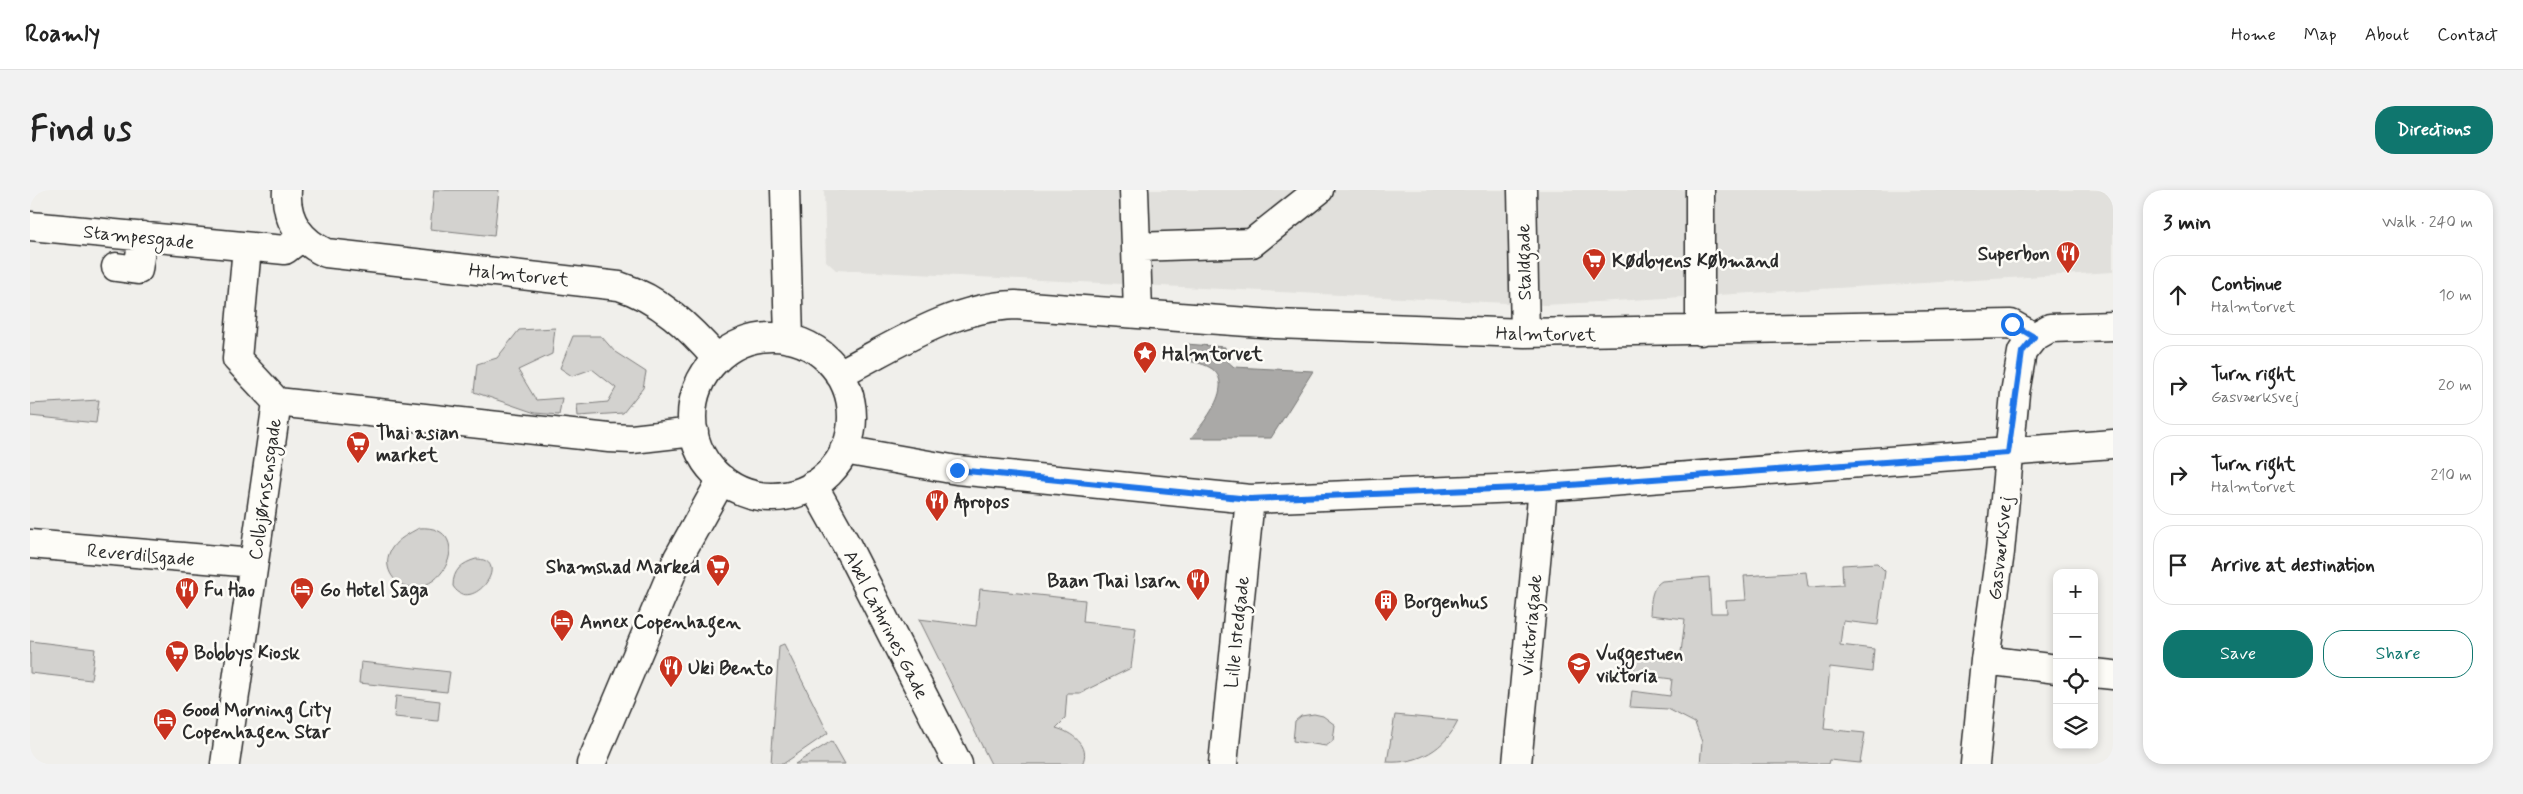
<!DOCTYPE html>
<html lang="en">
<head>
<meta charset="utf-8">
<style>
  :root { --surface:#fff; --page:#f2f2f2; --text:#222; --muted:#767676; --line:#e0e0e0; --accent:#0f766e }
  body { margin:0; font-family:Mynerve,sans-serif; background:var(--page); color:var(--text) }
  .controls { position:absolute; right:15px; bottom:15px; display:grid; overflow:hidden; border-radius:10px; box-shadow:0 2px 8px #0003 }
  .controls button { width:45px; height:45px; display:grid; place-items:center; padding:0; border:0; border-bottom:1px solid var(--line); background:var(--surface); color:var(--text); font:25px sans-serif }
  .stop { position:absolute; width:15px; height:15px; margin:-11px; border:4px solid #1a73e8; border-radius:50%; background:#fff }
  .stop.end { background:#1a73e8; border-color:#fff; box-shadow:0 1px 5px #0008 }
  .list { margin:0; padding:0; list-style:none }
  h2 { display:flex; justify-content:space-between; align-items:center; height:65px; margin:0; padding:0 20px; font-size:21px }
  h2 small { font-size:16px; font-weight:400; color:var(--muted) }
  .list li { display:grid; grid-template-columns:32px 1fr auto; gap:15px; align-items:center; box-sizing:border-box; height:80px; margin:0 10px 10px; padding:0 10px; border:1px solid var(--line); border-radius:20px }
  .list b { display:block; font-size:19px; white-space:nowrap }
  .list p { margin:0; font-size:16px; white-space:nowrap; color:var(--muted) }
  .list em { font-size:16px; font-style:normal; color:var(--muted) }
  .actions { display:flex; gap:10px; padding:15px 20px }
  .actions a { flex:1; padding:11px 0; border:1px solid var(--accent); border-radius:20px; text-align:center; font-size:18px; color:var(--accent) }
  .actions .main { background:var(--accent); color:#fff }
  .icon { flex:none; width:28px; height:28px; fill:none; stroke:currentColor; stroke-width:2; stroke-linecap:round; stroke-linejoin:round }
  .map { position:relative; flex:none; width:2083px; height:574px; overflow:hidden; border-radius:20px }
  header { display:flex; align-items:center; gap:30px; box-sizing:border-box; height:70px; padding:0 25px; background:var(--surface); border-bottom:1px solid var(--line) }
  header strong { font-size:24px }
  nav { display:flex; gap:28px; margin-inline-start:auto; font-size:18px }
  .intro { display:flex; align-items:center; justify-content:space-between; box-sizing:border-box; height:120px; padding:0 30px }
  h1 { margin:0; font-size:35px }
  .button { padding:12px 22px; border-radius:20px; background:var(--accent); color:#fff; font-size:18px; font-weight:700 }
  main { display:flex; gap:30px; padding:0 30px }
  aside { flex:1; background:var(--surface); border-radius:20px; box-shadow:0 2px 8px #0003 }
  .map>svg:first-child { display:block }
  .built { fill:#e1e0dc }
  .green { fill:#d3d2cf; stroke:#7f7e7d }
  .water { fill:#aaa9a7; stroke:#777775 }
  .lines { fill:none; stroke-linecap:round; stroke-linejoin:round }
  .minor-casing { stroke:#2b2b2b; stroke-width:31 }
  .minor { stroke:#fdfcf7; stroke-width:28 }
  .route { stroke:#1a73e8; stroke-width:6 }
  .labels { text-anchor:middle; stroke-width:5; stroke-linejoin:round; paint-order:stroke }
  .street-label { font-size:19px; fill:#2b2b2b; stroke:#fdfcf7 }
  .poi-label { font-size:19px; font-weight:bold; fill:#2b2b2b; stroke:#fdfcf7; text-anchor:start }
</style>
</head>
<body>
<header>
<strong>Roamly</strong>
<nav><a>Home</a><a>Map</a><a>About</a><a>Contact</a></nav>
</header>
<div class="intro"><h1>Find us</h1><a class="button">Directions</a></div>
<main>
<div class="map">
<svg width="2083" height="574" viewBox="0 0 2083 574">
  <rect width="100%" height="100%" fill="#f0efeb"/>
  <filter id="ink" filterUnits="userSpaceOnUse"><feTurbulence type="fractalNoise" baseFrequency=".02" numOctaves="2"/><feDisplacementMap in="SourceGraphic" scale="10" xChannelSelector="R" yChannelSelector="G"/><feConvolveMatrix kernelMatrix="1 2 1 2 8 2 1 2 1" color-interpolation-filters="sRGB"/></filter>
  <g filter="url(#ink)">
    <path class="built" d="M794 0H2083V82L1515 115 806 80 796 71Z"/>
    <path class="green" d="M404 0H469L464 46 400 39Z
      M525 138 522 164 488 180 506 210 532 208 529 225 505 223 444 202 447 174 467 168 489 140Z
      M543 146H571L585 162 616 182 613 198 593 223 548 226 547 215 578 212 586 198 562 179 542 186 530 178Z
      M69 210 66 233 0 226V214Z
      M389 338C440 334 421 399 381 397 362 396 351 374 362 358 368 349 380 343 389 338Z
      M446 369C484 369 441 426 423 396 423 380 432 373 446 369Z
      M1847 373 1855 381 1848 435 1813 431 1810 455 1844 459 1842 482 1800 477 1794 539 1835 543 1830 573 1799 570 1798 574H1670L1672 552 1665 533 1638 519 1600 517 1602 501 1640 506 1642 489 1604 484 1605 465 1650 471 1655 429 1620 425C1621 413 1620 398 1632 391L1679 387 1681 423H1697L1696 411 1716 410 1714 386 1776 382 1778 397 1813 395 1812 375Z
      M950 399 1055 410 1053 432 1106 438 1101 478 1050 503H1037L1035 529 1026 538C1041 542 1062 556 1052 574H961L889 429 946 436Z
      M0 451 65 459 61 490 0 483Z
      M754 454 798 543 753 574H741L749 456Z
      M331 472 420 482 417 502 329 493Z
      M366 506 410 511 408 531 364 527Z
      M1284 524 1293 526 1305 535 1303 551 1296 556 1263 551 1265 531 1271 526Z
      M1365 525 1428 531C1415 559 1389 574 1357 572Z
      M802 551 815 574H765L800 552Z"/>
    <path class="water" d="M1156 154 1195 157 1196 170 1204 177 1283 181 1241 248H1161C1185 220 1215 176 1155 171Z"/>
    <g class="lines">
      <g class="minor-casing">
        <path id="minor" d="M257 0C255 29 270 51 296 63L589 96C630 109 659 137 687 169
          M755 0 759 149
          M1104 0 1106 57
          M1492 0 1495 143
          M1670 0V141
          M0 36 255 60 272 47
          M217 57 207 169 247 212
          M86 77 108 80 113 46
          M1108 124 1106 57 1222 53 1289 0
          M662 227a80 80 0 1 1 160 0a80 80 0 1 1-160 0Z
          M809 184C864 156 921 117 985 115L1245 134 1495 143 1981 134 2004 147
          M247 212 579 248 602 249 664 242
          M814 260 927 280 1220 309 1513 297 2083 254
          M783 295 817 356 928 574
          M0 354 223 373
          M1955 470 2027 479
          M2064 483 2083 485
          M195 574 247 212
          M561 574 648 368 692 289
          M1193 574 1220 309
          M1487 574 1513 297
          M1945 574 1955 470 1970 362 1985 203 1992 162 2004 147 2020 138 2083 136"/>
      </g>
      <use href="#minor" class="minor"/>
    </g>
  </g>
  <g class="lines" filter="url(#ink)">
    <path class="route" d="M927 280 1220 309 1513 297 1978 263 1992 162 2004 147 1982 134"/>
  </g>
  <defs>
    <g id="restaurant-pin" transform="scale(1.25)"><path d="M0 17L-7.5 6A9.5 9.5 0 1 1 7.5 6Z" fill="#c8321e" stroke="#fdfcf7"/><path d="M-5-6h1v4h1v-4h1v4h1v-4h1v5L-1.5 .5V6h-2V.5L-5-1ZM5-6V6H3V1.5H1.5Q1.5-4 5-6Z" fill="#fff"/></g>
    <g id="supermarket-pin" transform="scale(1.25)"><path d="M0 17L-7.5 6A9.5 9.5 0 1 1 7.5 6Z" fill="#c8321e" stroke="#fdfcf7"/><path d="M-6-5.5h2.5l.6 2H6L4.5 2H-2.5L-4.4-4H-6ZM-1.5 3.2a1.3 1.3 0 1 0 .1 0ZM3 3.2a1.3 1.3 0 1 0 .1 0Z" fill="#fff"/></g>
    <g id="sight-pin" transform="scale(1.25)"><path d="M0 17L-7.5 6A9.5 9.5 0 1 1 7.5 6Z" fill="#c8321e" stroke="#fdfcf7"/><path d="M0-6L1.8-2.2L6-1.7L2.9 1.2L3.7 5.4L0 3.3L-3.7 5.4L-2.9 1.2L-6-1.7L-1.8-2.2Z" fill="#fff"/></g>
    <g id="hotel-pin" transform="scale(1.25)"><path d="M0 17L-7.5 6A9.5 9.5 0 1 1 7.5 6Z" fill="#c8321e" stroke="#fdfcf7"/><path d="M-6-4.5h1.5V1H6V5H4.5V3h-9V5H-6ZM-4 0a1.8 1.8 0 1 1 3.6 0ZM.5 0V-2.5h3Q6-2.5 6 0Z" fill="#fff"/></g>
    <g id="building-pin" transform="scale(1.25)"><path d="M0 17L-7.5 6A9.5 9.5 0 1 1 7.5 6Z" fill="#c8321e" stroke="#fdfcf7"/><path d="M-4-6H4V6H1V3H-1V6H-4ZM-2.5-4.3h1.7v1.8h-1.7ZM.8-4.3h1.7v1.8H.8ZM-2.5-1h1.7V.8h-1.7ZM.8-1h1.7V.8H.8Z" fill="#fff"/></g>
    <g id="school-pin" transform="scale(1.25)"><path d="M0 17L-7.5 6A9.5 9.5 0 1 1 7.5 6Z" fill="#c8321e" stroke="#fdfcf7"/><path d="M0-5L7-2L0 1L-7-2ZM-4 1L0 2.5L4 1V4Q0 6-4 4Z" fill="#fff"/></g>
  </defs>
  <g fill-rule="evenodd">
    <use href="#restaurant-pin" x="2038" y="63"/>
    <use href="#supermarket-pin" x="1564" y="70"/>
    <use href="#sight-pin" x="1115" y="163"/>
    <use href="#supermarket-pin" x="328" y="253"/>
    <use href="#restaurant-pin" x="907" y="311"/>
    <use href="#supermarket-pin" x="688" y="376"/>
    <use href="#restaurant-pin" x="1168" y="390"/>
    <use href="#restaurant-pin" x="157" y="399"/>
    <use href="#hotel-pin" x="272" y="399"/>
    <use href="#building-pin" x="1356" y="411"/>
    <use href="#hotel-pin" x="532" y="431"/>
    <use href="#supermarket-pin" x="147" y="462"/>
    <use href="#school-pin" x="1549" y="474"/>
    <use href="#restaurant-pin" x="641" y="477"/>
    <use href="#hotel-pin" x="135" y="530"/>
  </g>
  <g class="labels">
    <g class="street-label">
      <text transform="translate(109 46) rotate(6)" y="7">Stampesgade</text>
      <text transform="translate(1493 72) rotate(-91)" y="7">Staldgade</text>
      <text transform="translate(489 84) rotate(6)" y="7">Halmtorvet</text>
      <text transform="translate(1516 143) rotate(1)" y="7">Halmtorvet</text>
      <text transform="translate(234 299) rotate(-82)" y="7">Colbjørnsensgade</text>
      <text transform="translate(1969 358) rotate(-84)" y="7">Gasværksvej</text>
      <text transform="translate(111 364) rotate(5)" y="7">Reverdilsgade</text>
      <text transform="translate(857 434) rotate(63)" y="7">Abel Cathrines Gade</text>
      <text transform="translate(1500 435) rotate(-85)" y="7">Viktoriagade</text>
      <text transform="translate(1206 442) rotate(-84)" y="7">Lille Istedgade</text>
    </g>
    <g class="poi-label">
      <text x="2020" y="70" text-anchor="end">Superbon</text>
      <text x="1582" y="77">Kødbyens Købmand</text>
      <text x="1132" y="170">Halmtorvet</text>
      <text x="346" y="249">Thai asian<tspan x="346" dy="22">market</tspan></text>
      <text x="924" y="318">Apropos</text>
      <text x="670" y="383" text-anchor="end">Shamshad Marked</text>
      <text x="1150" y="397" text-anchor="end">Baan Thai Isarn</text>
      <text x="174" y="406">Fu Hao</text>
      <text x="290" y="406">Go Hotel Saga</text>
      <text x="1374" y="418">Borgenhus</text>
      <text x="550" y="438">Annex Copenhagen</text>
      <text x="164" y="469">Bobbys Kiosk</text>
      <text x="1566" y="470">Vuggestuen<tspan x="1566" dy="22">viktoria</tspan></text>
      <text x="658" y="484">Uki Bento</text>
      <text x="152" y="526">Good Morning City<tspan x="152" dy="22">Copenhagen Star</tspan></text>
    </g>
  </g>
</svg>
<div class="controls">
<button>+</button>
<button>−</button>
<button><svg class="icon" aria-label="locate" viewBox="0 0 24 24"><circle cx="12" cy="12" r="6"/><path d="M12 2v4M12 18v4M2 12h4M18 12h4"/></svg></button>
<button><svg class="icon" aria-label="layers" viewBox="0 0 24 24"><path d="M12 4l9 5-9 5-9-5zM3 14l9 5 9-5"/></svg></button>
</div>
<div class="stop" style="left:1982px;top:134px"></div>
<div class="stop end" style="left:927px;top:280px"></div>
</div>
<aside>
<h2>3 min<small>Walk · 240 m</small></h2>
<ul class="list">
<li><svg class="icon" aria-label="ahead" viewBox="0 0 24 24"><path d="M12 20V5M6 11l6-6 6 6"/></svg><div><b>Continue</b><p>Halmtorvet</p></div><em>10 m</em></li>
<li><svg class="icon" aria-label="right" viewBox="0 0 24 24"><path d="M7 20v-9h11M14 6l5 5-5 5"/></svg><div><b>Turn right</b><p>Gasværksvej</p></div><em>20 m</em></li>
<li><svg class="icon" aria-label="right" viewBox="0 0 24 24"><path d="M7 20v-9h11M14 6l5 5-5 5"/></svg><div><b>Turn right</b><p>Halmtorvet</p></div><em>210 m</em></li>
<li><svg class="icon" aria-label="arrive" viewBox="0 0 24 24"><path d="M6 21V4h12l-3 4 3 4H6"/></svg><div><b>Arrive at destination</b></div></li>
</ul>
<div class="actions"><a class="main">Save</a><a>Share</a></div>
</aside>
</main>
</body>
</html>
